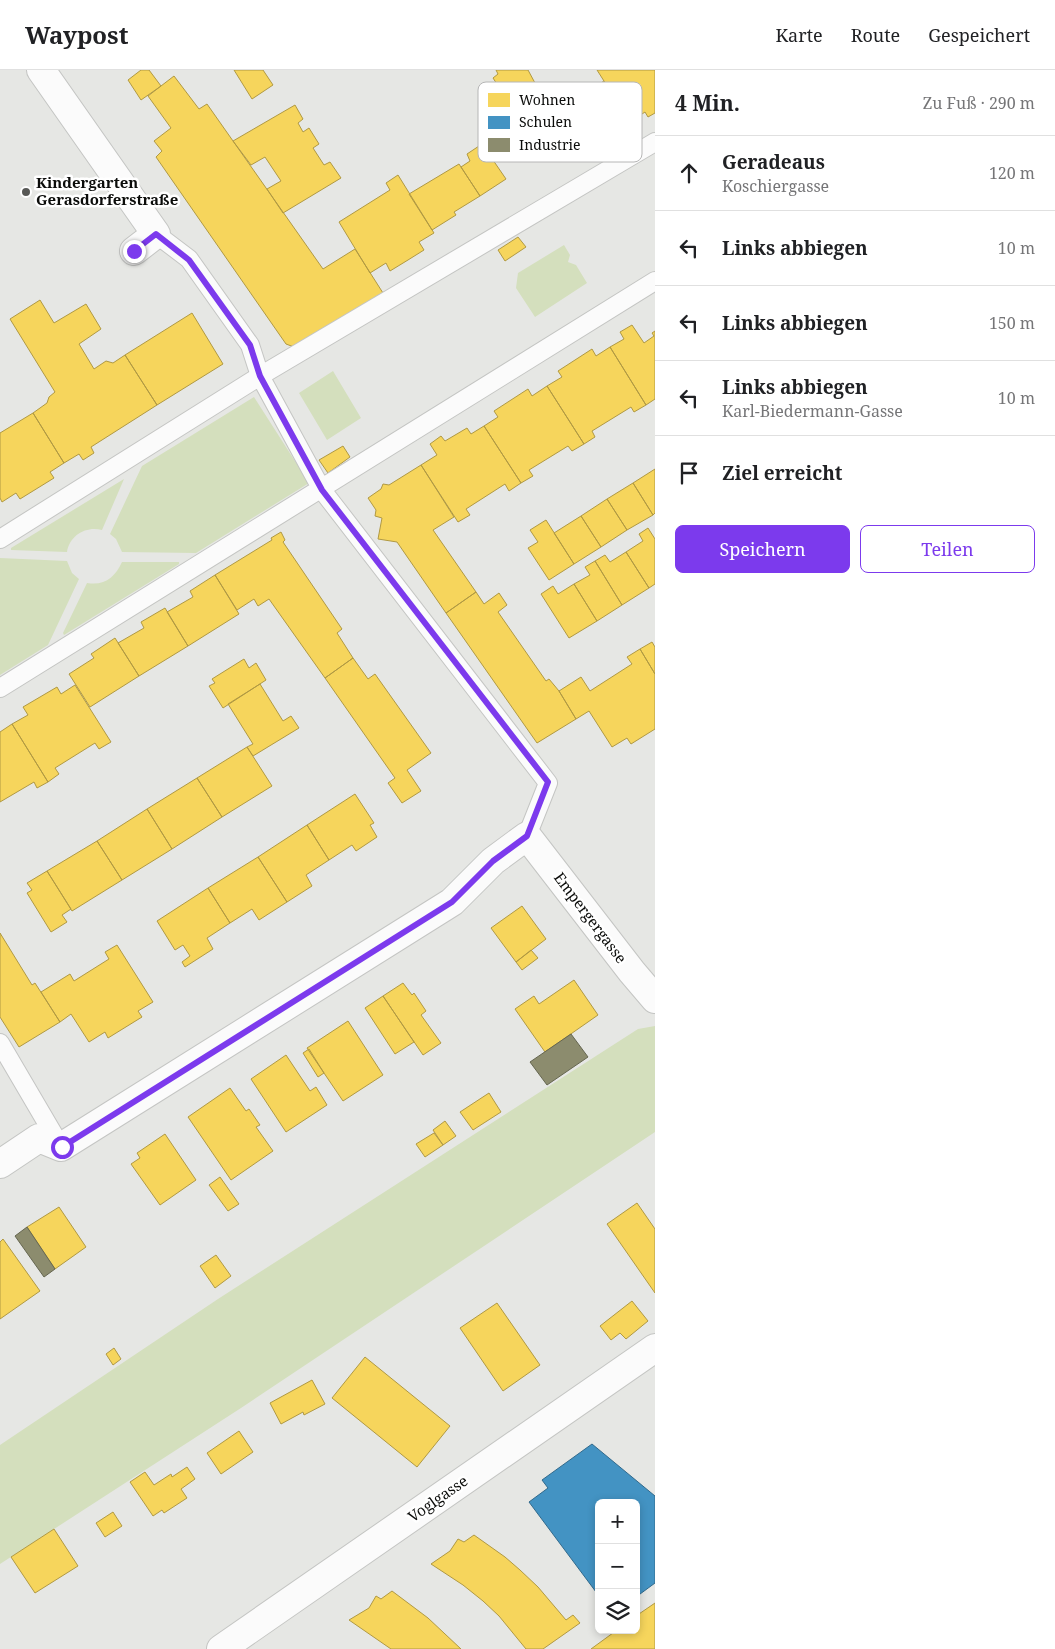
<!DOCTYPE html>
<html lang="de">
<head>
<meta charset="utf-8">
<style>
  :root { --surface:#fff; --page:#f2f2f2; --text:#202124; --muted:#757577; --line:#e0e0e0; --accent:#7c3aed }
  body { margin:0; font-family:"Noto Serif",serif; background:var(--page); color:var(--text) }
  .controls { position:absolute; right:15px; bottom:15px; display:grid; overflow:hidden; border-radius:8px; box-shadow:0 2px 8px #0003 }
  .controls button { width:45px; height:45px; display:grid; place-items:center; padding:0; border:0; border-bottom:1px solid var(--line); background:var(--surface); color:var(--text); font:25px sans-serif }
  .stop { position:absolute; width:15px; height:15px; margin:-11px; border:4px solid #7c3aed; border-radius:50%; background:#fff }
  .stop.end { background:#7c3aed; border-color:#fff; box-shadow:0 1px 5px #0008 }
  .list { margin:0; padding:0; list-style:none }
  h2 { display:flex; justify-content:space-between; align-items:center; height:65px; margin:0; padding:0 20px; font-size:21px }
  h2 small { font-size:16px; font-weight:400; color:var(--muted) }
  .list li { display:grid; grid-template-columns:32px 1fr auto; gap:15px; align-items:center; box-sizing:border-box; height:75px; padding:0 20px; border-top:1px solid var(--line) }
  .list b { display:block; font-size:19px; white-space:nowrap }
  .list p { margin:0; font-size:16px; white-space:nowrap; color:var(--muted) }
  .list em { font-size:16px; font-style:normal; color:var(--muted) }
  .actions { display:flex; gap:10px; padding:15px 20px }
  .actions a { flex:1; padding:11px 0; border:1px solid var(--accent); border-radius:8px; text-align:center; font-size:18px; color:var(--accent) }
  .actions .main { background:var(--accent); color:#fff }
  .icon { flex:none; width:28px; height:28px; fill:none; stroke:currentColor; stroke-width:2; stroke-linecap:round; stroke-linejoin:round }
  .map { position:relative; flex:none; width:655px; height:1579px; overflow:hidden }
  header { display:flex; align-items:center; gap:30px; box-sizing:border-box; height:70px; padding:0 25px; background:var(--surface); border-bottom:1px solid var(--line) }
  header strong { font-size:24px }
  nav { display:flex; gap:28px; margin-inline-start:auto; font-size:18px }
  main { display:flex }
  aside { flex:1; background:var(--surface) }
  .map>svg:first-child { display:block }
  .green { fill:#d4dfbd }
  .homes { fill:#f6d55c; stroke:#b09943 }
  .schools { fill:#4393c3; stroke:#326a8c }
  .industry { fill:#8c8c6e; stroke:#656650 }
  .lines { fill:none; stroke-linecap:round; stroke-linejoin:round }
  .service-casing { stroke:#c4c5c3; stroke-width:20 }
  .minor-casing { stroke:#c4c5c3; stroke-width:30 }
  .service { stroke:#fbfbfb; stroke-width:18 }
  .minor { stroke:#fbfbfb; stroke-width:28 }
  .route { stroke:#7c3aed; stroke-width:6 }
  .poi-dot { fill:#585956; stroke:#fff; stroke-width:2 }
  .labels { text-anchor:middle; stroke-width:5; stroke-linejoin:round; paint-order:stroke }
  .poi-label { font-size:15px; font-weight:bold; fill:#0b0c0a; stroke:#fff; text-anchor:start }
  .street-label { font-size:15px; fill:#0b0c0a; stroke:#fff }
  .key { fill:#fff; stroke:#b6b6b6; stroke-width:1 }
  .key-label { font-size:14px; fill:#0b0c0a }
</style>
</head>
<body>
<header>
<strong>Waypost</strong>
<nav><a>Karte</a><a>Route</a><a>Gespeichert</a></nav>
</header>
<main>
<div class="map">
<svg width="655" height="1579" viewBox="0 0 655 1579">
  <rect width="100%" height="100%" fill="#e6e7e4"/>
  <path class="green" d="M564 175 570 185 568 192 576 195 587 213 535 247 516 218 518 203Z
    M333 301 361 348 327 370 299 323Z
    M254 327 309 413 196 483 122 482 116 469 110 464 142 396Z
    M124 409 102 460C86 456 70 465 67 482L11 480V478Z
    M0 488 67 491 72 503 79 509 48 575 0 605Z
    M122 492H179V494L64 565 63 563 87 513C105 516 115 507 122 492Z
    M655 956V1062L241 1338 0 1494V1375L218 1229 638 959Z"/>
  <path class="homes" d="M141 0H149L161 16 141 30 128 10Z
    M234 0H263L273 15 252 29Z
    M496 0H528L535 13 508 31 493 8 498 4Z
    M597 0H655V43L648 47 645 42 630 52Z
    M174 6 199 39 207 34 323 199 355 179 383 223 294 277 286 274 156 87 162 81 154 71 171 58 148 26Z
    M604 11 626 46 609 57 611 61 579 81 554 42Z
    M295 35 303 49 298 53 303 62 309 58 319 74 313 78 324 95 330 92 341 108 283 143 267 119 281 111 265 87 251 95 233 71Z
    M482 74 506 109 480 126 461 97 470 91 467 84Z
    M459 94 480 126 454 142 456 145 432 160 409 124Z
    M398 105 434 163 419 172 424 180 408 190 390 201 386 193 370 203 339 152 390 120 386 113Z
    M518 167 526 177 505 191 498 180Z
    M40 230 54 253 86 234 101 259 79 274 94 299 106 291 113 293 125 285 157 335 91 377 94 383 83 390 79 384 64 393 33 343 47 333 49 327 55 322 10 249Z
    M192 243 223 294 157 335 125 285Z
    M632 255 644 273 654 266 652 263 655 261V329L646 335 610 277 624 269 620 262Z
    M610 277 646 335 634 342 631 337 592 361 595 367 584 374 547 316 562 307 558 301 592 279 596 286Z
    M547 316 584 374 572 381 568 376 529 400 533 406 521 413 484 356 498 347 494 341 528 319 532 326Z
    M33 343 64 393 50 402 54 408 20 429 16 423 2 432 0 428V363Z
    M484 356 521 413 509 421 505 414 466 439 470 445 458 452 421 395 437 385 430 374 441 366 445 371 467 358 471 364Z
    M343 376 350 387 328 403 319 390Z
    M421 395 454 447 433 460 476 522 446 543 397 472 378 469 382 448 375 446 376 440 368 428 381 419 383 414 389 415Z
    M655 399V443L653 445 633 413Z
    M633 413 653 445 627 460 607 429Z
    M607 429 627 460 601 477 581 446Z
    M581 446 601 477 574 494 554 463Z
    M546 450 574 494 549 510 528 478 538 472 530 460Z
    M648 458 655 469V514L649 518 626 482 643 471 639 464Z
    M281 462 285 470 283 472 342 559 337 563 353 588 325 608 269 529 258 536 254 529 237 540 215 505 272 470 271 468Z
    M626 482 649 518 622 535 595 491 605 485 610 492Z
    M595 491 622 535 597 551 574 514 590 505 585 497Z
    M215 505 239 544 188 576 167 542 193 527 190 521Z
    M574 514 597 551 569 568 541 524 553 516 558 524Z
    M476 522 484 534 499 523 507 535 498 542 546 611 549 609 559 621 576 649 537 673 446 543Z
    M165 538 188 576 139 606 118 573 144 558 141 552Z
    M115 568 139 606 90 637 69 604 94 588 91 584Z
    M652 572 655 577V604L640 579Z
    M640 579 655 604V659L631 674 627 668 612 677 589 641 576 649 559 621 581 607 590 621 632 594 627 587Z
    M353 588 368 609 375 604 431 683 407 700 421 721 402 733 388 713 395 708 325 608Z
    M244 589 249 598 256 593 266 610 223 638 209 616 215 613 212 609Z
    M260 614 283 651 291 646 299 658 253 686 247 677 253 674 228 634Z
    M75 615 111 672 99 679 95 673 55 698 59 704 48 712 12 654 28 645 23 637 57 617 61 624Z
    M12 654 48 712 37 718 34 712 0 732V662Z
    M247 677 272 716 222 747 197 708Z
    M197 708 222 747 172 779 147 739Z
    M355 724 374 753 370 755 377 767 356 781 352 775 329 790 307 755Z
    M147 739 172 779 122 810 97 771Z
    M307 755 329 790 306 805 312 816 287 832 258 787Z
    M97 771 122 810 72 841 47 801Z
    M258 787 287 832 259 850 252 839 230 853 208 818Z
    M47 801 71 839 62 845 67 852 51 862 27 823 32 820 27 813Z
    M208 818 230 853 207 868 213 879 185 897 182 892 190 886 183 875 175 880 157 851Z
    M522 836 546 869 516 892 491 858Z
    M0 863 32 915 35 913 60 952 19 977 0 947Z
    M117 875 153 932 138 941 142 947 108 968 105 962 89 972 71 944 60 952 41 922 70 904 74 911 109 889 105 882Z
    M531 880 538 888 522 900 516 892Z
    M574 910 598 945 545 982 515 939 534 926 539 934Z
    M403 913 412 925 414 923 426 941 421 945 441 973 423 985 383 926Z
    M383 926 414 972 395 984 365 938Z
    M348 951 383 1005 343 1031 307 978Z
    M309 979 324 1003 318 1007 303 983Z
    M286 985 310 1021 316 1017 327 1035 286 1062 251 1009Z
    M230 1018 246 1041 249 1039 260 1055 256 1057 273 1081 231 1110 188 1047Z
    M489 1023 501 1042 473 1060 460 1042Z
    M445 1051 456 1066 443 1075 433 1060Z
    M434 1063 443 1075 425 1087 416 1074Z
    M165 1064 196 1110 160 1135 131 1094 140 1088 137 1083Z
    M220 1107 239 1134 228 1141 209 1115Z
    M637 1133 655 1159V1223L607 1154Z
    M59 1137 86 1177 55 1199 27 1157Z
    M3 1169 40 1221 0 1249V1172Z
    M216 1185 231 1206 215 1218 200 1196Z
    M632 1231 648 1251 626 1269 620 1263 611 1270 600 1256Z
    M497 1233 540 1295 503 1321 460 1258Z
    M114 1278 121 1289 113 1295 106 1284Z
    M365 1287 450 1356 417 1397 332 1328Z
    M312 1310 325 1334 304 1345 303 1342 281 1354 270 1333Z
    M239 1361 253 1382 221 1404 207 1383Z
    M187 1397 195 1409 181 1419 187 1428 164 1443 162 1440 153 1446 130 1412 145 1402 154 1415 171 1404 172 1407Z
    M113 1442 122 1456 105 1467 96 1453Z
    M54 1459 78 1496 35 1523 11 1487Z
    M474 1465 505 1487 520 1500 538 1517 566 1550 573 1545 580 1553 543 1579H526L499 1546 483 1531 463 1515 431 1494 450 1481 458 1469 464 1472Z
    M392 1521 428 1548 461 1579H391L349 1550 369 1538 376 1526 381 1529Z
    M655 1533V1579H591L617 1560H636V1546Z"/>
  <path class="schools" d="M592 1374 655 1426V1513L636 1527V1433H599V1526L529 1432 548 1418 542 1410Z"/>
  <path class="industry" d="M571 964 588 987 547 1015 530 992Z
    M27 1157 55 1199 44 1207 15 1166Z"/>
  <g class="lines">
    <g class="service-casing">
      <path id="service" d="M156 164 189 189 250 275 260 306 322 420 548 713 527 766
        M0 469 260 306 655 72
        M0 618 655 211
        M0 973 61 1077"/>
    </g>
    <g class="minor-casing">
      <path id="minor" d="M41 0 156 164 134 181
        M0 1094 39 1068 61 1077 452 832 493 791 527 766 632 902 655 929
        M221 1579 655 1278"/>
    </g>
    <use href="#service" class="service"/>
    <use href="#minor" class="minor"/>
  </g>
  <g class="lines">
    <path class="route" d="M62 1077 452 832 493 791 527 766 548 712 322 420 260 306 250 275 189 190 156 164 134 181"/>
  </g>
  <circle class="poi-dot" cx="26" cy="122" r="5"/>
  <g class="labels">
    <g class="poi-label">
      <text x="36" y="118">Kindergarten<tspan x="36" dy="17">Gerasdorferstraße</tspan></text>
    </g>
    <g class="street-label">
      <text transform="translate(590 848) rotate(53)" y="5">Empergergasse</text>
      <text transform="translate(438 1429) rotate(-35)" y="5">Voglgasse</text>
    </g>
  </g>
  <rect x="478" y="12" width="164" height="80" rx="8" class="key"/>
  <rect x="488" y="23" width="22" height="14" fill="#f6d55c"/>
  <rect x="488" y="46" width="22" height="13" fill="#4393c3"/>
  <rect x="488" y="68" width="22" height="14" fill="#8c8c6e"/>
  <g class="key-label">
    <text x="519" y="35">Wohnen</text>
    <text x="519" y="57">Schulen</text>
    <text x="519" y="80">Industrie</text>
  </g>
</svg>
<div class="controls">
<button>+</button>
<button>−</button>
<button><svg class="icon" aria-label="layers" viewBox="0 0 24 24"><path d="M12 4l9 5-9 5-9-5zM3 14l9 5 9-5"/></svg></button>
</div>
<div class="stop" style="left:62px;top:1077px"></div>
<div class="stop end" style="left:134px;top:181px"></div>
</div>
<aside>
<h2>4 Min.<small>Zu Fuß · 290 m</small></h2>
<ul class="list">
<li><svg class="icon" aria-label="ahead" viewBox="0 0 24 24"><path d="M12 20V5M6 11l6-6 6 6"/></svg><div><b>Geradeaus</b><p>Koschiergasse</p></div><em>120 m</em></li>
<li><svg class="icon" aria-label="left" viewBox="0 0 24 24"><path d="M17 20v-9H6M10 6l-5 5 5 5"/></svg><div><b>Links abbiegen</b></div><em>10 m</em></li>
<li><svg class="icon" aria-label="left" viewBox="0 0 24 24"><path d="M17 20v-9H6M10 6l-5 5 5 5"/></svg><div><b>Links abbiegen</b></div><em>150 m</em></li>
<li><svg class="icon" aria-label="left" viewBox="0 0 24 24"><path d="M17 20v-9H6M10 6l-5 5 5 5"/></svg><div><b>Links abbiegen</b><p>Karl-Biedermann-Gasse</p></div><em>10 m</em></li>
<li><svg class="icon" aria-label="arrive" viewBox="0 0 24 24"><path d="M6 21V4h12l-3 4 3 4H6"/></svg><div><b>Ziel erreicht</b></div></li>
</ul>
<div class="actions"><a class="main">Speichern</a><a>Teilen</a></div>
</aside>
</main>
</body>
</html>
